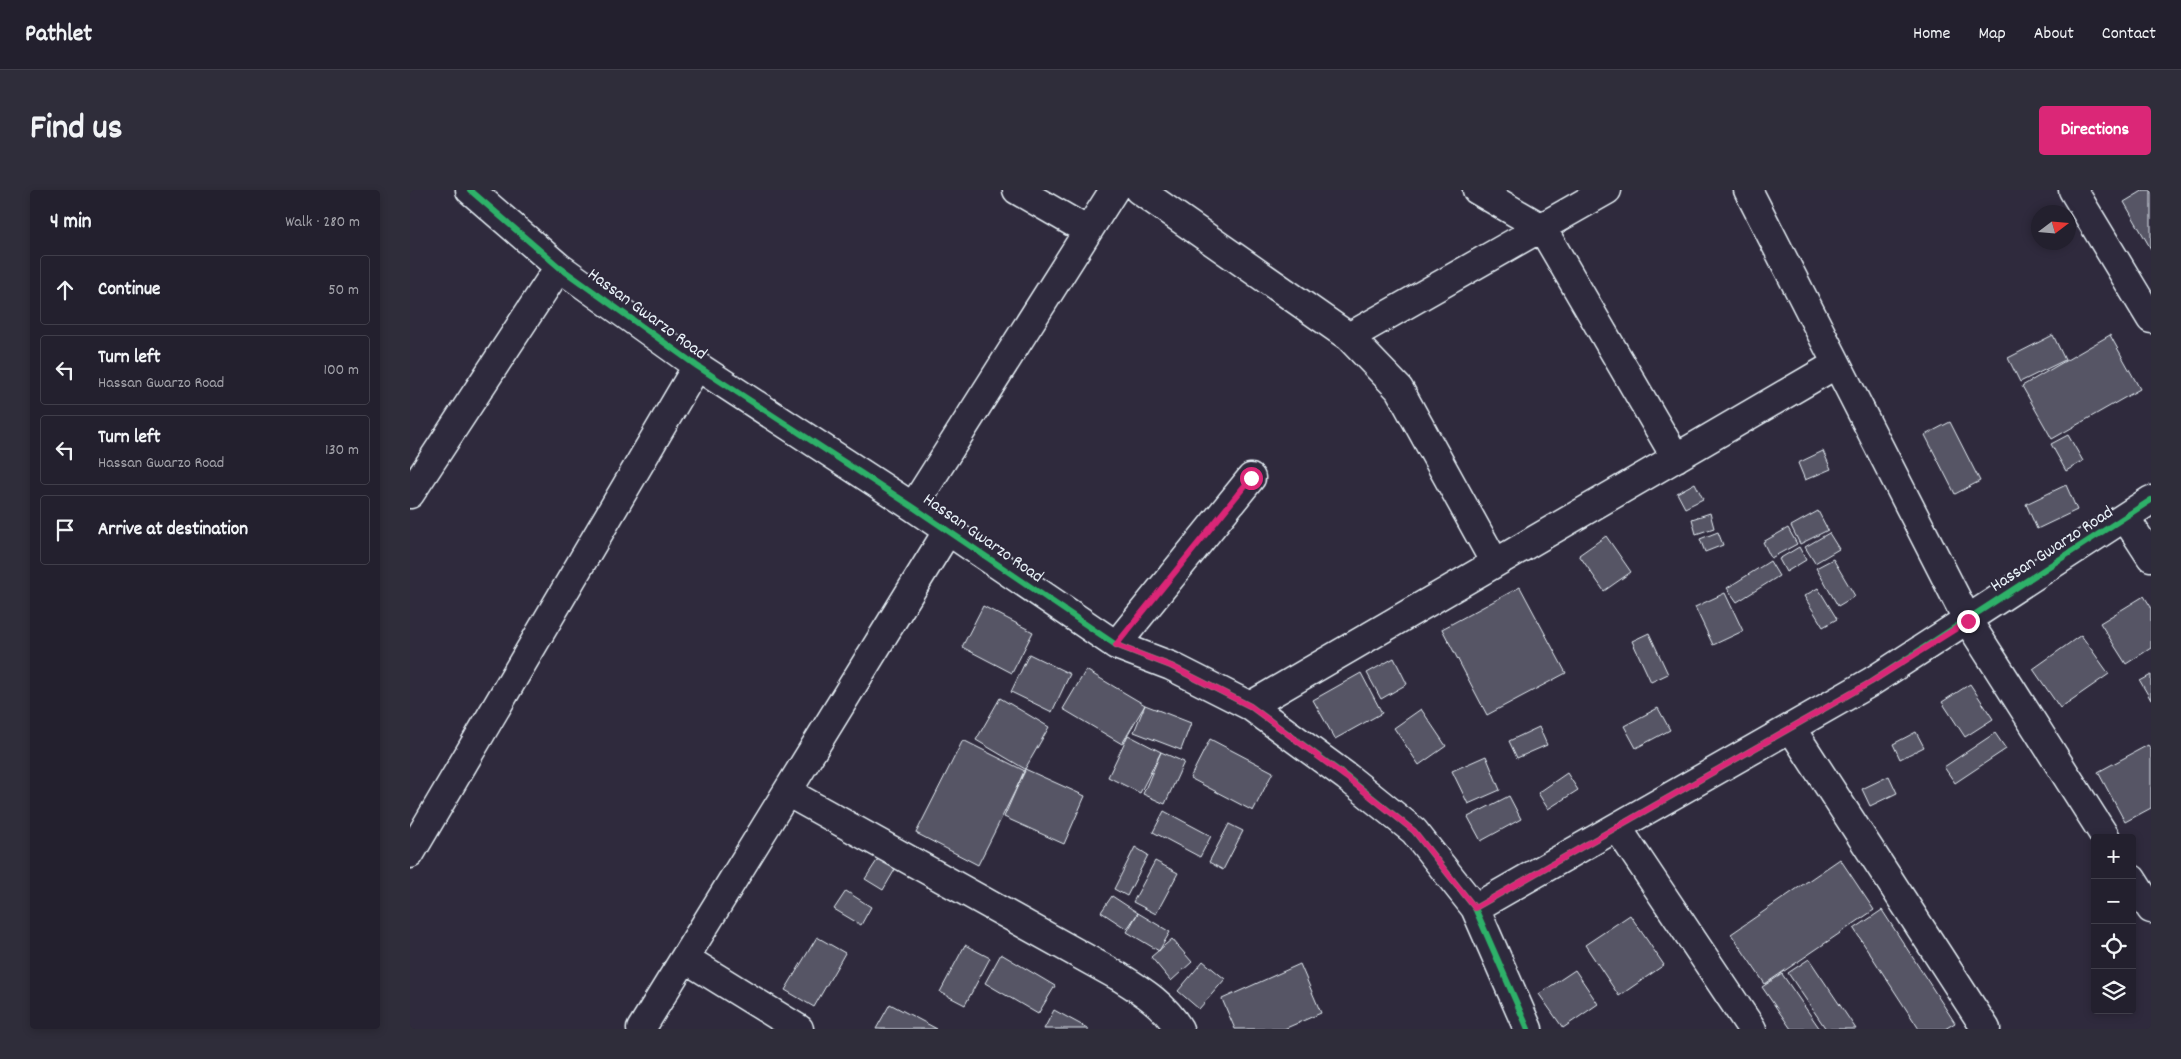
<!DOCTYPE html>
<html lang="en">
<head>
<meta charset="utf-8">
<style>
  :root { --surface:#23202e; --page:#2f2d3a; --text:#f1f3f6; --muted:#a3a3aa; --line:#403e4a; --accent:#db2777 }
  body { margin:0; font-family:Dekko,sans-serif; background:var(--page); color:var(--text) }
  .controls { position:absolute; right:15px; bottom:15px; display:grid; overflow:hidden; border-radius:5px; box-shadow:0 2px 8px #0003 }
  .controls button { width:45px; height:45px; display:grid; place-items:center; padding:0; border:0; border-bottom:1px solid var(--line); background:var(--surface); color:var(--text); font:25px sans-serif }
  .compass { position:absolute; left:1621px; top:15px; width:45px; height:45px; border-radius:50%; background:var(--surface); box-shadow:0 2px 8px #0003; rotate:74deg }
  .stop { position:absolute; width:15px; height:15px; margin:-11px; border:4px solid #db2777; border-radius:50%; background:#fff }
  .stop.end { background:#db2777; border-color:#fff; box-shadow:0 1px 5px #0008 }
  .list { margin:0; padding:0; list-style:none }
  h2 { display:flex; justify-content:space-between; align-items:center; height:65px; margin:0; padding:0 20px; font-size:21px }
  h2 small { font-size:16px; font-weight:400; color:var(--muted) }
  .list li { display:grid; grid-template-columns:32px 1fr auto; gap:15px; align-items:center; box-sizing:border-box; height:70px; margin:0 10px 10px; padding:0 10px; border:1px solid var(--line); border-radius:5px }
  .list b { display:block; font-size:19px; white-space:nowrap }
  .list p { margin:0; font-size:16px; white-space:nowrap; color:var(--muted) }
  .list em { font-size:16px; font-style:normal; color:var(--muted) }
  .icon { flex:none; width:28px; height:28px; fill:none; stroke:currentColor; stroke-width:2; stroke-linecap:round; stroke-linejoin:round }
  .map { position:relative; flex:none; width:1741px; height:839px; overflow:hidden; border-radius:5px }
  header { display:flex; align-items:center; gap:30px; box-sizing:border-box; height:70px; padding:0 25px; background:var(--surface); border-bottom:1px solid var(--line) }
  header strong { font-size:24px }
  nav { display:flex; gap:28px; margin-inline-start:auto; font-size:18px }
  .intro { display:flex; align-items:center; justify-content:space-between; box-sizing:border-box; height:120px; padding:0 30px }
  h1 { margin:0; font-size:35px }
  .button { padding:12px 22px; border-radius:5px; background:var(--accent); color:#fff; font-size:18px; font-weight:700 }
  main { display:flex; gap:30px; padding:0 30px }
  aside { flex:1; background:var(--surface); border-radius:5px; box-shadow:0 2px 8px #0003 }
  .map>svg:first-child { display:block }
  .building { fill:#575565; stroke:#e8f1f8 }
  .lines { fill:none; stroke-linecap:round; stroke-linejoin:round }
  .minor-casing { stroke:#e8f1f8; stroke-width:31 }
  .minor { stroke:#2f2a3d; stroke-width:28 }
  .cycleway-casing { stroke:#2f2a3d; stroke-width:9 }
  .cycleway { stroke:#2db169; stroke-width:6 }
  .route { stroke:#db2777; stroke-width:6 }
  .labels { text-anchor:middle; stroke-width:4; stroke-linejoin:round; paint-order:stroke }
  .street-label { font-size:18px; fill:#e8f1f8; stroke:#2f2a3d }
</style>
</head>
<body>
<header>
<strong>Pathlet</strong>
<nav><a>Home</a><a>Map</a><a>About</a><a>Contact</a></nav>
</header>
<div class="intro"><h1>Find us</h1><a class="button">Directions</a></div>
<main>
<aside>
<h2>4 min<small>Walk · 280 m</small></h2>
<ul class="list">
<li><svg class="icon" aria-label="ahead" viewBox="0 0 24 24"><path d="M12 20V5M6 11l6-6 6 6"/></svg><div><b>Continue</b></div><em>50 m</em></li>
<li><svg class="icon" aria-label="left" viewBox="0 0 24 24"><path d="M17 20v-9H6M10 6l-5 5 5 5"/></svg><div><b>Turn left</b><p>Hassan Gwarzo Road</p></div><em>100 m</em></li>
<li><svg class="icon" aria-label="left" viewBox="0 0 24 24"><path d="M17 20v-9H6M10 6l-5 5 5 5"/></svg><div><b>Turn left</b><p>Hassan Gwarzo Road</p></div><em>130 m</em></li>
<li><svg class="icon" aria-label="arrive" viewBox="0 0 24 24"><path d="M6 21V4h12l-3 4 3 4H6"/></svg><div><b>Arrive at destination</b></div></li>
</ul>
</aside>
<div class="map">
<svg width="1741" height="839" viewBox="0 0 1741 839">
  <rect width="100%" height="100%" fill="#2f2a3d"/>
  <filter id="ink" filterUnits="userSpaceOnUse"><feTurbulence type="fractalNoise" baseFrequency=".02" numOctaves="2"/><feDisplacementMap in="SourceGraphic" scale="10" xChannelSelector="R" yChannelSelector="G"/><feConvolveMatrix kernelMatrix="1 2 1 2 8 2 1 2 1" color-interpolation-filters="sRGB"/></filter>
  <g filter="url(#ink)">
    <path class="building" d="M1734 0H1741V59L1714 12Z
      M1643 145 1655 170 1610 192 1598 168Z
      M1700 145 1730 199 1642 249 1612 196Z
      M1540 232 1570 291 1545 304 1515 245Z
      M1658 245 1673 271 1656 281 1641 254Z
      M1413 261 1421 279 1395 290 1388 273Z
      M1285 293 1293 309 1275 318 1267 303Z
      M1656 295 1667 320 1627 339 1616 314Z
      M1408 321 1418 340 1390 354 1381 336Z
      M1300 323 1304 338 1286 344 1282 329Z
      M1378 338 1387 354 1361 368 1353 352Z
      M1308 342 1313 355 1295 362 1290 349Z
      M1419 343 1429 359 1405 373 1395 357Z
      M1196 346 1221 382 1194 401 1169 365Z
      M1389 357 1396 370 1376 382 1369 369Z
      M1423 369 1445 406 1428 416 1406 378Z
      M1360 371 1369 386 1327 412 1317 398Z
      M1110 397 1156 483 1077 525 1032 439Z
      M1408 398 1427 429 1413 437 1394 406Z
      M1315 403 1333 441 1303 455 1285 417Z
      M1734 406 1741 417V458L1716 474 1690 433Z
      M573 416 623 442 602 483 552 457Z
      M1239 443 1258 484 1241 492 1222 451Z
      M1671 445 1699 484 1650 518 1623 479Z
      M619 464 660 484 642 522 601 502Z
      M984 468 997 494 971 509 957 483Z
      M676 480 735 515 712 554 653 519Z
      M951 483 972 523 925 549 903 510Z
      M1741 485V510L1730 491Z
      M1560 494 1583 529 1555 547 1532 512Z
      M590 508 639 537 615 579 566 550Z
      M735 515 781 533 771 560 724 542Z
      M1248 518 1260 540 1226 558 1214 536Z
      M1011 519 1036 556 1009 575 984 538Z
      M1129 537 1137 555 1107 568 1099 551Z
      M1506 542 1514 557 1490 569 1483 554Z
      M1585 543 1596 559 1545 593 1534 577Z
      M718 545 751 562 730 603 698 587Z
      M800 549 863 582 843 621 780 588Z
      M553 550 615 581 568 675 506 643Z
      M1738 555 1741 560V618L1715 632 1688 582Z
      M751 562 774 572 755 614 733 604Z
      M1076 566 1090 600 1058 614 1042 581Z
      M615 579 675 606 654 654 594 627Z
      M1157 583 1168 600 1138 619 1128 603Z
      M1479 586 1487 603 1460 616 1452 599Z
      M1099 606 1111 629 1071 651 1058 627Z
      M754 621 801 646 790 667 743 642Z
      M819 634 833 641 813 680 799 672Z
      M725 657 738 665 717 706 704 699Z
      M470 666 487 676 473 700 455 689Z
      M1430 669 1464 720 1355 794 1321 744Z
      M745 671 768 683 746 724 723 712Z
      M436 701 461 717 451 735 424 719Z
      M702 706 728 723 717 739 691 722Z
      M1472 720 1545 833 1535 839H1509L1444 739Z
      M728 723 760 742 749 761 717 742Z
      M1220 725 1254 775 1209 806 1175 755Z
      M407 747 435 763 404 817 375 800Z
      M762 749 782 772 761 791 741 767Z
      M555 755 580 768 555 815 530 802Z
      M591 764 645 796 628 824 575 793Z
      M1399 769 1446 839H1416L1378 783Z
      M793 771 815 789 789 819 768 801Z
      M890 774 911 823 874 839H825L812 809Z
      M1165 780 1188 814 1153 838 1129 804Z
      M1372 784 1410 839H1381L1352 797Z
      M480 814 527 839H466Z
      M644 820 679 839H634Z"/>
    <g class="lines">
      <g class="minor-casing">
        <path id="minor" d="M60 0 149 77 287 176 503 317 706 455 761 476 840 516 937 587 1004 641 1065 718 1118 839
          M607 0 678 41
          M729 0 939 147 989 199 1085 373
          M1067 0 1132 38 1266 268
          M1338 0 1558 431 1696 648
          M1663 0 1741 129
          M939 147 1197 0
          M0 304 149 77
          M503 317 704 0
          M1715 327 1741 367
          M706 455 841 288
          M840 516 1425 175
          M1381 538 1576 839
          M377 602 708 786C732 801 754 814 769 839
          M1207 637 1342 839
          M0 664 287 176
          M1722 689 1741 719
          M1065 718 1461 492 1741 310
          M276 769 389 839
          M231 839 537 342"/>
      </g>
      <use href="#minor" class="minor"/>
      <g class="cycleway-casing">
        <path id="cycleway" d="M60 0 149 77 287 176 503 317 706 455 761 476 840 516 937 587 1004 641 1065 718 1118 839
          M1065 718 1461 492 1741 310"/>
      </g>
      <use href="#cycleway" class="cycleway"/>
    </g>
  </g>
  <g class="lines" filter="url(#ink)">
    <path class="route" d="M841 288 706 455 761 476 840 516 936 587 1004 641 1065 718 1461 492 1558 431"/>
  </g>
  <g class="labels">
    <g class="street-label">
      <text transform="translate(238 123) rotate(36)" y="6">Hassan Gwarzo Road</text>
      <text transform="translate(574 347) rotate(35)" y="6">Hassan Gwarzo Road</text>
      <text transform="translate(1641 358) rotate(-33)" y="6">Hassan Gwarzo Road</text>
    </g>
  </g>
</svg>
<div class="controls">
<button>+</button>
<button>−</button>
<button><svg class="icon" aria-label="locate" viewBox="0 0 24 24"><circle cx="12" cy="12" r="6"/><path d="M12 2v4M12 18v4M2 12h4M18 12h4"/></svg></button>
<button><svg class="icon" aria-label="layers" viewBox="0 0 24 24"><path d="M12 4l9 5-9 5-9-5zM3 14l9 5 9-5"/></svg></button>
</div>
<svg class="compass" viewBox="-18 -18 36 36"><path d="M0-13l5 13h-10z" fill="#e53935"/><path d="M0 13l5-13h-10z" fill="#a3a3aa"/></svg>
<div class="stop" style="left:841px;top:288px"></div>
<div class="stop end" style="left:1558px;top:431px"></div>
</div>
</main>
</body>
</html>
